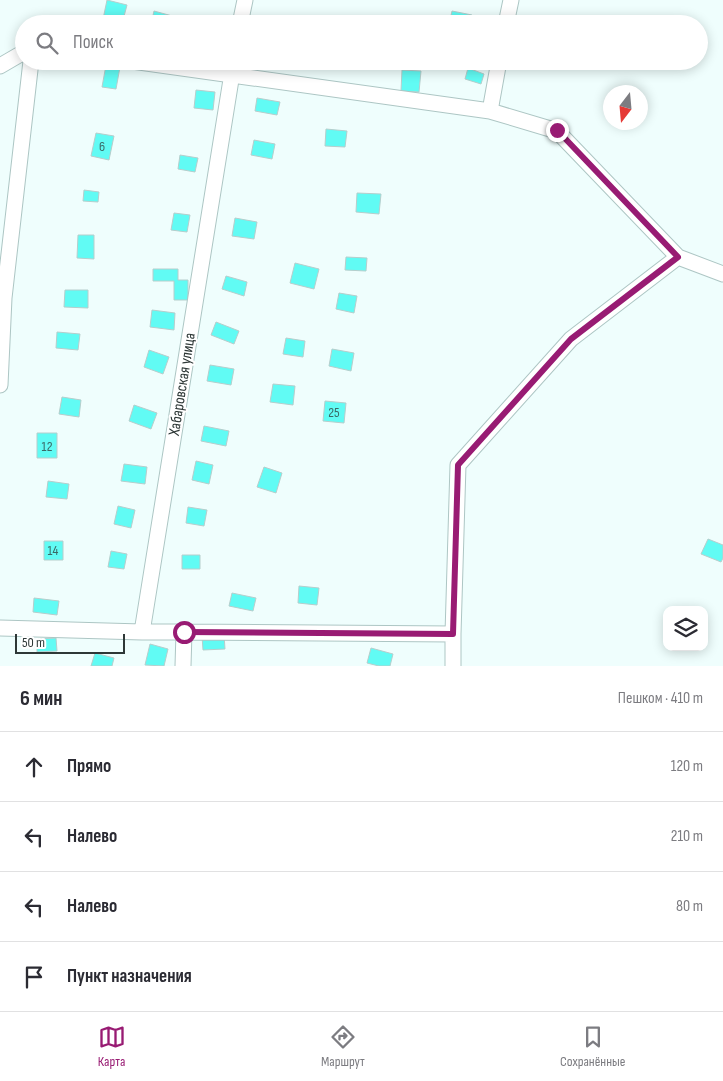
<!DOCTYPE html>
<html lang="ru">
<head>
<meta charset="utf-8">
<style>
  :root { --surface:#fff; --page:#f2f2f3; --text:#2b2b33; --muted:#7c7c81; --line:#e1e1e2; --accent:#981b73 }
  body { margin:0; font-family:"Sofia Sans Condensed",sans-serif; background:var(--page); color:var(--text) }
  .controls { position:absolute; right:15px; bottom:15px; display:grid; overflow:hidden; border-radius:10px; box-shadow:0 2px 12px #0003 }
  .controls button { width:45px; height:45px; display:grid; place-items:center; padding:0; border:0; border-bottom:1px solid var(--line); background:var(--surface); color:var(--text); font:25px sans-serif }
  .compass { position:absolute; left:603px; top:85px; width:45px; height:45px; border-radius:50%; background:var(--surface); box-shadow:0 2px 12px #0003; rotate:196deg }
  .scale { position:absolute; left:15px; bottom:12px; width:110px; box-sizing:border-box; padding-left:5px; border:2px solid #2e3837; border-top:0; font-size:14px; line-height:18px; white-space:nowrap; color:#2e3837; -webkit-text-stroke:4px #fff; paint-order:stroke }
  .stop { position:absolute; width:15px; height:15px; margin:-11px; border:4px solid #981b73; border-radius:50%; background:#fff }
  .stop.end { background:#981b73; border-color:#fff; box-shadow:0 1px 5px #0008 }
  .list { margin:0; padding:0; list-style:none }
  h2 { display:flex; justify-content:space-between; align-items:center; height:65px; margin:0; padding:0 20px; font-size:21px }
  h2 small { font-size:16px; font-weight:400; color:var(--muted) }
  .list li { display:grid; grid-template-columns:32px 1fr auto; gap:15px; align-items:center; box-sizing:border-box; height:70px; padding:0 20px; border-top:1px solid var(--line) }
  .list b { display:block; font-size:19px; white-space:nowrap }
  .list em { font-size:16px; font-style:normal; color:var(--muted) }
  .icon { flex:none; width:28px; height:28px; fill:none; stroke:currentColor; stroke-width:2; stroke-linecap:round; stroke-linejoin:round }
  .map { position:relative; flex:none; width:723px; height:666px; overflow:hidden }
  .search { position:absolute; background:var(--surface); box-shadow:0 2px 12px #0003; left:15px; right:15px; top:15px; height:55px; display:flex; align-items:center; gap:12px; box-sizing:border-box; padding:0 18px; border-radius:28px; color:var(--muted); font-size:19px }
  .sheet { height:345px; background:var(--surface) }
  nav { display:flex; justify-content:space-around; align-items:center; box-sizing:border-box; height:70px; border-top:1px solid var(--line); background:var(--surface); font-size:14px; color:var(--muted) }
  nav a { display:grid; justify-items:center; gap:2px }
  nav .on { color:var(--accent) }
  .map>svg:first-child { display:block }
  .building { fill:#61fbf4; stroke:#b6cecc }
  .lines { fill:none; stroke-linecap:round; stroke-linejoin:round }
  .minor-casing { stroke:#adc6c4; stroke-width:17 }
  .minor { stroke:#fff; stroke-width:15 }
  .route { stroke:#981b73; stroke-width:6 }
  .labels { text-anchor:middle; stroke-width:4; stroke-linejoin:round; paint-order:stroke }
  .number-label { font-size:14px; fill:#3b6966 }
  .street-label { font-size:16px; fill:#2e3837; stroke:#fff }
</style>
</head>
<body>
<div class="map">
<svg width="723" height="666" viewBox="0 0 723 666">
  <rect width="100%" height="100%" fill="#effefd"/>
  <path class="building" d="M107 0 127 5 122 24H102Z
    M154 11 176 17 174 24H151Z
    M452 11 472 15 470 24H449Z
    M106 65 120 67 116 89 102 87Z
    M468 68 484 74 481 84 465 79Z
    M402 70 421 71 419 92 401 91Z
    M196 90 215 92 213 110 194 108Z
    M257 98 280 102 277 115 255 111Z
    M326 129 347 131 345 147 325 146Z
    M96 133 114 136 109 160 91 156Z
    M254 140 275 144 272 159 251 155Z
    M180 155 198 158 195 172 178 169Z
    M84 190 99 192 98 202 83 201Z
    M357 193 381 194 379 214 356 212Z
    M174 213 190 215 187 232 171 230Z
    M235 218 257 222 254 239 232 236Z
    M78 235H94V259L77 258Z
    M346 257 367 258 366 271 345 270Z
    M295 263 319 269 314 289 290 283Z
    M153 269H178V280H188V300H174V281H153Z
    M226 276 247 282 244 296 222 289Z
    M65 290H88V308L64 307Z
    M339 293 357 296 354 313 336 309Z
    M152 310 175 313 174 330 150 327Z
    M216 322 239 331 234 344 211 335Z
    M57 332 80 334 78 350 56 348Z
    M286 338 305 341 303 357 283 354Z
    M332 349 354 353 351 371 329 366Z
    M149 350 169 357 163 374 144 367Z
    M210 365 234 369 231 385 207 381Z
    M273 384 295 386 293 405 270 402Z
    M62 397 81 400 79 417 59 414Z
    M325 401 346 403 344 423 323 421Z
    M134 405 157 413 151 429 129 421Z
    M204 426 229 431 226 446 201 441Z
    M37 433H57V458H37Z
    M196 461 213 465 209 484 192 480Z
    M124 464 147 467 145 484 121 481Z
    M264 467 282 473 276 493 257 487Z
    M48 481 69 484 67 499 46 497Z
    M118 506 135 510 131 528 114 524Z
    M188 507 207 510 204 526 186 523Z
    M708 539 723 545V558L721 562 701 554Z
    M44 541H63V560H44Z
    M111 551 127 554 124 569 108 567Z
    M182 555H200V569H182Z
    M299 586 319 588 317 605 298 603Z
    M232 593 256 598 253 611 229 606Z
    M34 598 59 601 57 615 33 612Z
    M224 635 225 649 203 650 202 636Z
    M56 638 57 651 37 652V639Z
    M150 644 168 649 164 666 145 665Z
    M371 648 393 654 390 666H379L367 663Z
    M95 653 114 658 112 666H91Z"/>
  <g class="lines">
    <g class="minor-casing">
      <path id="minor" d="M240 24 245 0
        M506 24 511 0
        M132 61 490 111 557 131 678 257 723 274
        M0 66 24 52
        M490 111 499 61
        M0 385 4 298 31 61
        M0 628 142 632
        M184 632 453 634V666
        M453 634 458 465 571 339 678 257
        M183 666 184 632H142L234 61"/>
    </g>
    <use href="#minor" class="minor"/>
  </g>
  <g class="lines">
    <path class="route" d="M184 632 453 634 458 465 571 339 678 257 557 130"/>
  </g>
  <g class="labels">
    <g class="number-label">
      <text x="102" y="151">6</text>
      <text x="334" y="417">25</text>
      <text x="47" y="451">12</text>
      <text x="53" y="555">14</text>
    </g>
    <g class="street-label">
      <text transform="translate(181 384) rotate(-81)" y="6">Хабаровская улица</text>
    </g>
  </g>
</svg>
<div class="controls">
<button><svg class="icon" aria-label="layers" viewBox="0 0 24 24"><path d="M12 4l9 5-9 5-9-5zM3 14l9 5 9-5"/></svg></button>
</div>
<svg class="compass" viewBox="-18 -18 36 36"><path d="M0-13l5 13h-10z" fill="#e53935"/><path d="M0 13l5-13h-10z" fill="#7c7c81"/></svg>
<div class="scale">50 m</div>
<div class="stop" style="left:184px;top:632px"></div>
<div class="stop end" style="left:557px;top:130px"></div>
<div class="search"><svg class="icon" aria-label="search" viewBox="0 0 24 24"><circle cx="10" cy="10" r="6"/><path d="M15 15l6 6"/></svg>Поиск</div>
</div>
<section class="sheet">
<h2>6 мин<small>Пешком · 410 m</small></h2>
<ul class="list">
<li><svg class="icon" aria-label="ahead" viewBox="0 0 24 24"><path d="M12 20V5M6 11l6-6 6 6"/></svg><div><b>Прямо</b></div><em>120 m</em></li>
<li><svg class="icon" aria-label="left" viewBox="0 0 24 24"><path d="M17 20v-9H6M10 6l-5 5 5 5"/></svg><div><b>Налево</b></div><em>210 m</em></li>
<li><svg class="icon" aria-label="left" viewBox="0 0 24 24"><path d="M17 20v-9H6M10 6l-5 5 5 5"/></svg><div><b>Налево</b></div><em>80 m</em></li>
<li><svg class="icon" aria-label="arrive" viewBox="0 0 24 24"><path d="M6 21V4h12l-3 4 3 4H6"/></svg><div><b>Пункт назначения</b></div></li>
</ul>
</section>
<nav>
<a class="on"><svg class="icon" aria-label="map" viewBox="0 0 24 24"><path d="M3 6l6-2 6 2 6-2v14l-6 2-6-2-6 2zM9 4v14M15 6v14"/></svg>Карта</a>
<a><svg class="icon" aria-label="directions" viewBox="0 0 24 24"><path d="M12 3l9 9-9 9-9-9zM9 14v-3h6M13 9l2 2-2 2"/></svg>Маршрут</a>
<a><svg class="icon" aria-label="saved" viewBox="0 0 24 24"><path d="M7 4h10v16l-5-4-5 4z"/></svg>Сохранённые</a>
</nav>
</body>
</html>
